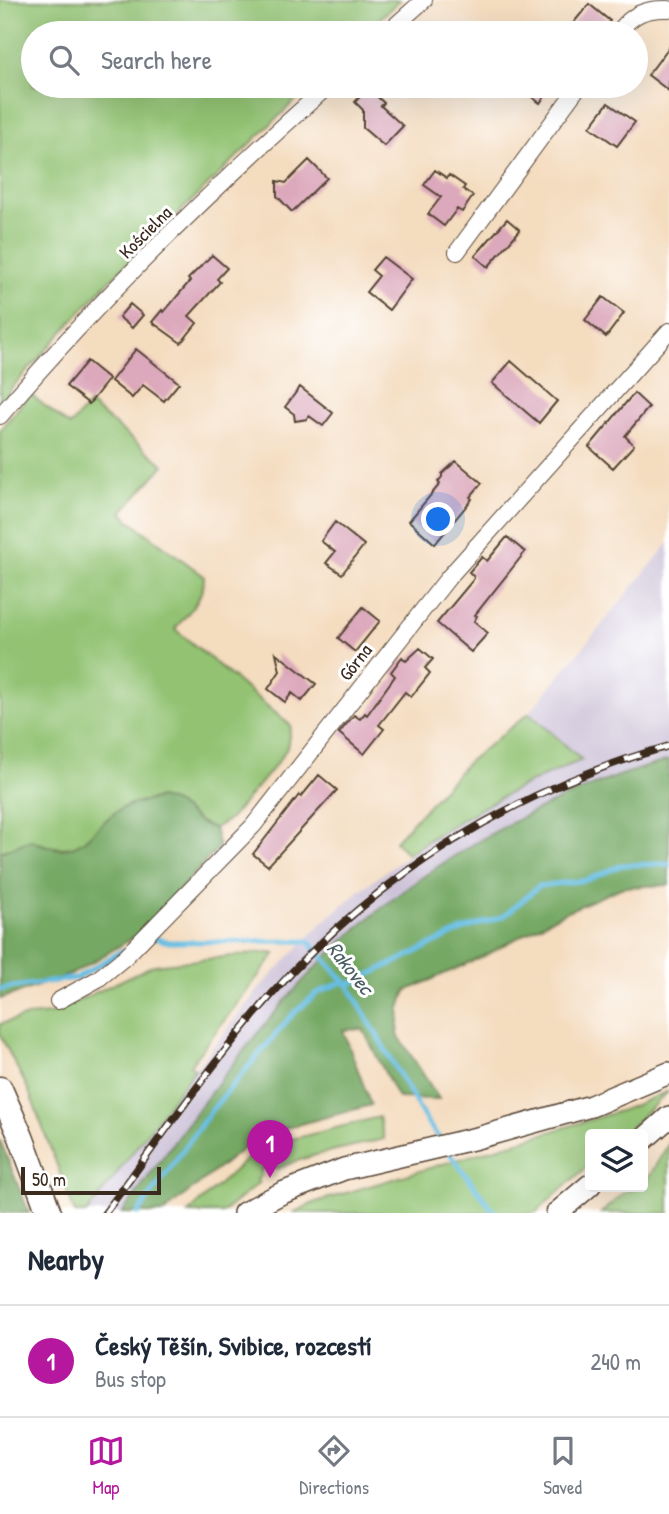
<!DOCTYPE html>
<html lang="en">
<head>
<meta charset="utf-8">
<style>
  :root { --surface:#fff; --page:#f6f6f7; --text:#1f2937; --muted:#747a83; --line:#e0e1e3; --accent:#b5179e }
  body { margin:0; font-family:"Patrick Hand",sans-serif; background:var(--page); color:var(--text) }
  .controls { position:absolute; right:21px; bottom:21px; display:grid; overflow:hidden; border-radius:7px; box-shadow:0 7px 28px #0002 }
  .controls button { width:63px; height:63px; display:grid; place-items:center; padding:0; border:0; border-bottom:2px solid var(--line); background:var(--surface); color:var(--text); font:35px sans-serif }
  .scale { position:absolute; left:21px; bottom:18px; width:140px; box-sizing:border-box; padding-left:7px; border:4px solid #3b2a1e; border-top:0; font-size:19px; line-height:24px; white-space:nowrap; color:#3b2a1e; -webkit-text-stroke:5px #fff; paint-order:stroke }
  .you { position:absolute; left:439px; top:520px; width:24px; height:24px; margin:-18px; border:5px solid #fff; border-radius:50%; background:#1a73e8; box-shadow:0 0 0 10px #1a73e833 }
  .badge { display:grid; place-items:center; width:46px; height:46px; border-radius:50%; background:var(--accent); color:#fff; font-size:23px; font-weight:700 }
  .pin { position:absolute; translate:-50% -58px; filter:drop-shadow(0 2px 4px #0008) }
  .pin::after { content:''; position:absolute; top:37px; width:24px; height:21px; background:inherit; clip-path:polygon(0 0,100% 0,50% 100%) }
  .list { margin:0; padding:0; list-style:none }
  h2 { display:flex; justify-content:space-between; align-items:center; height:91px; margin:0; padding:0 28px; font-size:30px }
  h2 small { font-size:23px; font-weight:400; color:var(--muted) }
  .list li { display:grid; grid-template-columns:46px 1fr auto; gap:21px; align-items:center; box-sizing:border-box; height:112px; padding:0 28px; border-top:2px solid var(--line) }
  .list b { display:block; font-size:26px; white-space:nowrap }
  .list p { margin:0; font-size:23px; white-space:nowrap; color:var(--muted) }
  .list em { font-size:23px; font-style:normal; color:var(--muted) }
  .icon { flex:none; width:38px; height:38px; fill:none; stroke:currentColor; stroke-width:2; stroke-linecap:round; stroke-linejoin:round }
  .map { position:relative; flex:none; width:669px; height:1213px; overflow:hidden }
  .search { position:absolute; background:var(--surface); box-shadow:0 7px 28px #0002; left:21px; right:21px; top:21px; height:77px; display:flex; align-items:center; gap:18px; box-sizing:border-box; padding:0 24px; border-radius:38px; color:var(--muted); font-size:26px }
  .sheet { height:203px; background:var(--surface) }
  nav { display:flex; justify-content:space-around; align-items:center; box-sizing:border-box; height:98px; border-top:2px solid var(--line); background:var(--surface); font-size:19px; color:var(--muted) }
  nav a { display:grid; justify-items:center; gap:4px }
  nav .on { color:var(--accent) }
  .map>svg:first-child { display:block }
  .industrial { fill:#cabfd6 }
  .green { fill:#92c272; stroke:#667648; stroke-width:2 }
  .forest { fill:#75a864; stroke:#586941; stroke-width:2 }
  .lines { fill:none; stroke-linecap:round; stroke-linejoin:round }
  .stream { stroke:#66bee3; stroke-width:5 }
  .building { fill:#dca8bb }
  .street-casing { stroke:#574536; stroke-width:18 }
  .secondary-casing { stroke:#574536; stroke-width:24 }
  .primary-casing { stroke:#574536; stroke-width:27 }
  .street { stroke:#fff; stroke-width:16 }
  .secondary { stroke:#fff; stroke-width:21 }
  .primary { stroke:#fff; stroke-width:24 }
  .rail-casing { stroke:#3b2a1e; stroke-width:8 }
  .rail { stroke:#fff; stroke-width:5; stroke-dasharray:16; stroke-linecap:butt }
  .labels { text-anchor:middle; stroke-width:6; stroke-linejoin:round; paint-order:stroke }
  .street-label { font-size:19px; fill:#3b2a1e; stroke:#fff }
  .water-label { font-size:21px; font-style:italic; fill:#4a5e63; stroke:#fff }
</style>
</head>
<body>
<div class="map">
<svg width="669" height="1213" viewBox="0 0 669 1213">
  <rect width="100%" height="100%" fill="#fff"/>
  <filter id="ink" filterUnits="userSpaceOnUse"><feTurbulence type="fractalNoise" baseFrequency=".0143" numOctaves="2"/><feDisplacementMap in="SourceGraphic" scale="14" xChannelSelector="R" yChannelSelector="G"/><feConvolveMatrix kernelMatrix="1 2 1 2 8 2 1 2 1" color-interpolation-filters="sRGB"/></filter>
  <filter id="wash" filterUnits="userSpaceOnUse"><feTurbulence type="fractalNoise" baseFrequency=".00686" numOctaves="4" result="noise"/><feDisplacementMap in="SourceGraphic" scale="28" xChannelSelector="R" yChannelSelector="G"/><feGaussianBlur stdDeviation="1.57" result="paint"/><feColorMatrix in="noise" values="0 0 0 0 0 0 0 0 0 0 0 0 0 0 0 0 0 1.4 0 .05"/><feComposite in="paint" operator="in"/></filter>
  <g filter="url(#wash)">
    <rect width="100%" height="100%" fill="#f4dcbf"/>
    <path class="industrial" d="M669 543V760L558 800 510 823 467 848 378 911 284 1002 195 1115 122 1213H87L172 1098 263 984 321 924 360 890 452 824 547 774 582 761 529 713Z"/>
    <path class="green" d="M0 0H400L364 33H33V86H310L106 284 0 401Z
      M30 394 70 426 89 404 164 465 122 512 130 521 204 576C205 597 187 614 175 629L291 726 287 748 277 763 230 819 214 828C198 824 191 813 178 805 171 801 154 800 145 801 92 805 98 870 31 840L0 852V430Z
      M529 713 582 760C520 784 463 816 407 854L395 841 468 762Z
      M259 953H276L190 1065 195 1069 87 1213H75L28 1089 0 1035V1024L28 1016 50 1014 154 965Z
      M669 1091 623 1134H590V1164L535 1213H293L316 1202 623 1110Z
      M379 1117 384 1139C348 1148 312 1153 277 1169L273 1163 261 1169V1176L257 1179 259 1183 222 1213H188L249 1157 273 1144Z
      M669 1143V1213H601L625 1192 643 1187Z"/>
    <path class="forest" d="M669 760V885L623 887 561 914 486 955 406 991 400 1008 398 1035 439 1099 398 1098 363 1029 343 1030 371 1105 267 1133 255 1139 176 1202 164 1213H122C174 1142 226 1069 284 1002 384 886 521 802 669 760Z
      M160 798 175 803 202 824 214 828 219 847 136 936 72 974 0 999V852L31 840C78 861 80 841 112 815 125 804 144 801 160 798Z
      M0 1140 29 1213H0Z"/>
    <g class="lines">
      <path class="stream" d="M148 936 169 942 308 941 348 985 427 1122 442 1142
        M348 985 462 930 504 916 539 886 587 880 622 865 669 864
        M0 989 77 978 122 951
        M447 1150 495 1213
        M138 1213 210 1112 293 1014 317 993 345 981"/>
    </g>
    <g id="blocks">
      <path class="building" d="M589 4 610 21 600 33H565Z
        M669 47V91L648 75Z
        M517 86H552L540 103Z
        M368 88 384 103 381 106 403 126 384 146 363 128V110L355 102Z
        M608 103 635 122 617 146 590 127Z
        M309 160 327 178 292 212 277 196V181L286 183Z
        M435 170 447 178 449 175 465 186 463 189 473 196 462 212 457 209 444 226 428 214 441 197 424 185Z
        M507 219 520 230 488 267 475 256Z
        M212 255 227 268 217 279 220 282 189 316 197 323 181 343 152 322 162 310 164 312 190 281 188 279Z
        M383 257 412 279 389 310 366 292 379 276 372 270Z
        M603 297 624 313 606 337 585 320Z
        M130 304 143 315 132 328 119 317Z
        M136 349 179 383 164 401 143 385 132 398 111 381Z
        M87 361 109 379 89 404 66 386Z
        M511 361 557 401 539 423 492 383Z
        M300 387 333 413 323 426 309 416 307 419 295 421 294 414 285 407Z
        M634 393 649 407 625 436 634 445 613 468 589 447Z
        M456 461 482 483 470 497 472 499 435 544 409 521 440 484 438 482 442 477V474Z
        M335 522 364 545 342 574 326 563 335 552 321 541Z
        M507 537 525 552 475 615 477 616 474 621 488 633 471 652 437 623 473 580 474 577 469 572 482 557 487 561Z
        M363 607 380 621 355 652 338 638Z
        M420 648 433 659 425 668 430 673 411 697 405 692 379 725 384 729 364 754 339 733 354 715 360 719 365 713 367 715 395 676 391 672 402 657 406 661Z
        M276 653 316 684 302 701 292 693 285 702 268 689 280 671Z
        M319 775 337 790 268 866 253 854 299 795 301 797Z"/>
    </g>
  </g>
  <g filter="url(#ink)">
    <use href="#blocks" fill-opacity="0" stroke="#574536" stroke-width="2"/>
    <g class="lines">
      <g class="street-casing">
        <path id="street" d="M387 33 424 0
          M618 33C632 14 645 8 669 9
          M457 252 579 86
          M0 416C100 298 213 188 328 86
          M58 1001 98 979 125 957 253 826 448 578 669 331"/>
      </g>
      <g class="secondary-casing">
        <path id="secondary" d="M643 1140 669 1117
          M244 1213 282 1193 344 1169 477 1138 591 1106 669 1073
          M557 1213 590 1185"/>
      </g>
      <g class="primary-casing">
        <path id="primary" d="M0 1089 21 1137 49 1213"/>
      </g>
      <use href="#street" class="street"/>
      <use href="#secondary" class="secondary"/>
      <use href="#primary" class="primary"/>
      <g class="rail-casing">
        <path id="rail" d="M105 1213C160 1139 212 1062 273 993 378 874 516 789 669 746"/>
      </g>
      <use href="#rail" class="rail"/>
    </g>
  </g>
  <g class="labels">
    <g class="street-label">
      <text transform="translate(145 232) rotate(-45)" y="7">Kościelna</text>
      <text transform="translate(355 662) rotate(-52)" y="7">Górna</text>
    </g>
    <g class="water-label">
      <text transform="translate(350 968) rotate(52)" y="7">Rakovec</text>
    </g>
  </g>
</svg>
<div class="controls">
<button><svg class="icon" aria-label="layers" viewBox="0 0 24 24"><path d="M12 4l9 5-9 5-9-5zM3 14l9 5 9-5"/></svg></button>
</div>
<div class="scale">50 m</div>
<div class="you"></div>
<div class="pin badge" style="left:270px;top:1178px">1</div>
<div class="search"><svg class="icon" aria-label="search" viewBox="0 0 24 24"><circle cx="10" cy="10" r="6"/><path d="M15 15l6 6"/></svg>Search here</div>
</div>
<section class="sheet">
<h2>Nearby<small></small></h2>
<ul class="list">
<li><span class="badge">1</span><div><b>Český Těšín, Svibice, rozcestí</b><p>Bus stop</p></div><em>240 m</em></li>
</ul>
</section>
<nav>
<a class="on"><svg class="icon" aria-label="map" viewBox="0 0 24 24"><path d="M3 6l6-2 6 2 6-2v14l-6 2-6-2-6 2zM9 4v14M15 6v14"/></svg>Map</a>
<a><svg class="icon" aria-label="directions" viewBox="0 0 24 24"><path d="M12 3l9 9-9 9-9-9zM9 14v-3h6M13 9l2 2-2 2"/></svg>Directions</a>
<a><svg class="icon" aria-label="saved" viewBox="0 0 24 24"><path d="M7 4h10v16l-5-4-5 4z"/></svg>Saved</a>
</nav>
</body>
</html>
